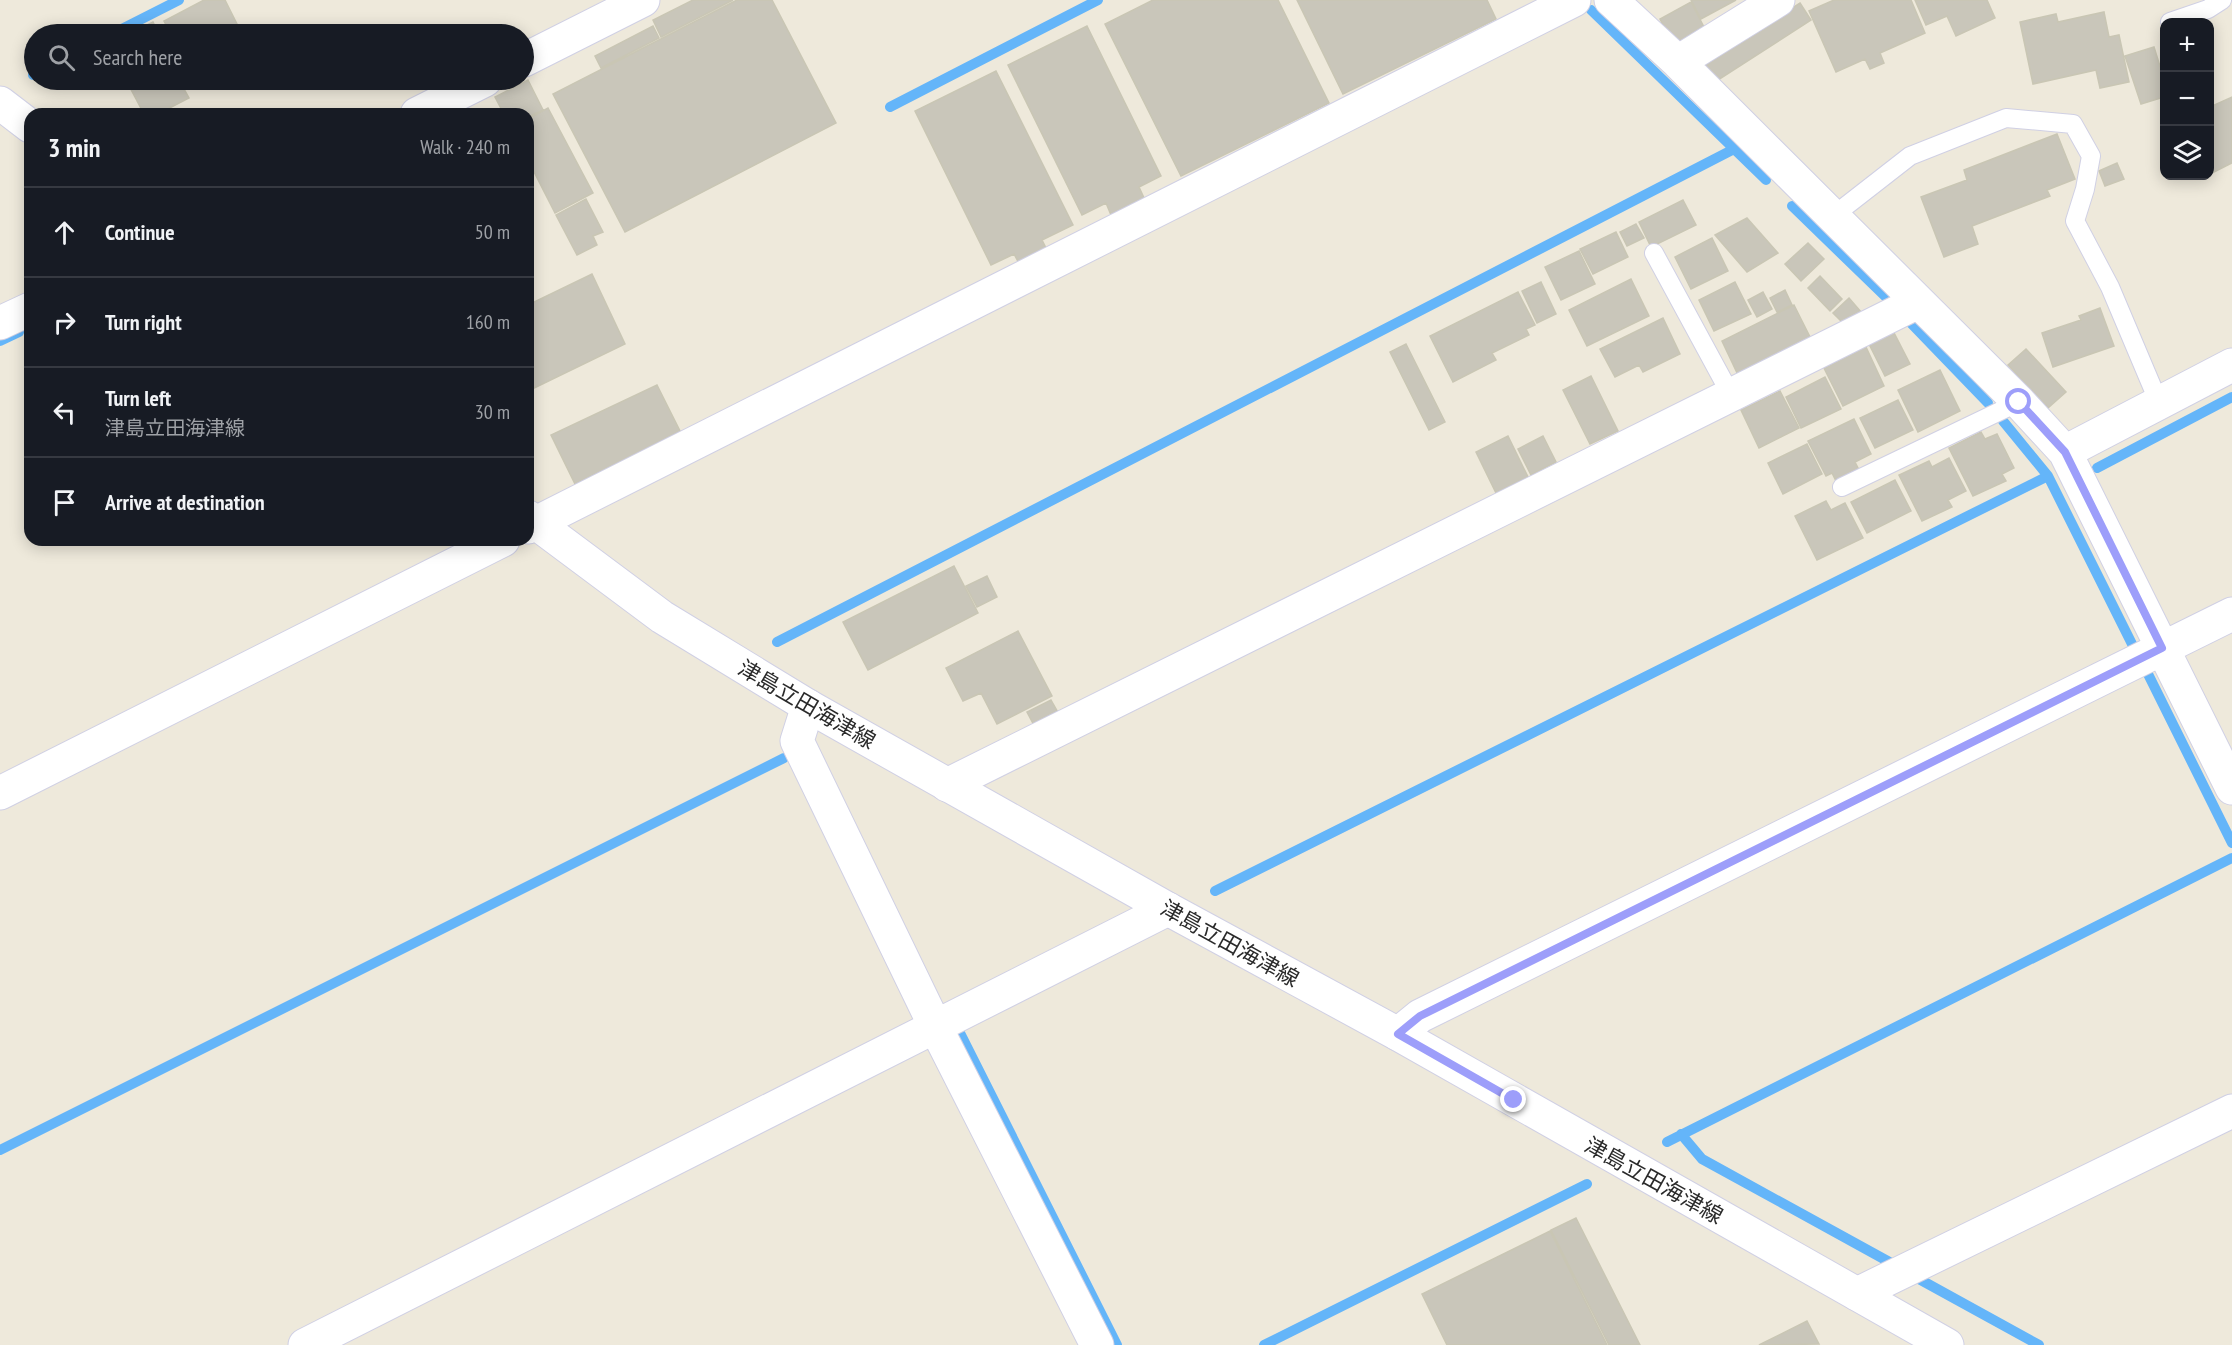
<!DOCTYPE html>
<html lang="en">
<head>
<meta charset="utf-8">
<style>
  :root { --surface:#171b24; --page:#242831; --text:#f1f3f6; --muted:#9ea1a6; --line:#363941 }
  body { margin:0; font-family:"PT Sans Narrow","Noto Sans JP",sans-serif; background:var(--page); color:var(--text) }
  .controls { position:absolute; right:18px; top:18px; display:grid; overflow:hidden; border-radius:12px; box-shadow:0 3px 15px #0003 }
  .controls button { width:54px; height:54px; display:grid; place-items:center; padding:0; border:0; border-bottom:2px solid var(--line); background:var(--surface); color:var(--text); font:30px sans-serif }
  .stop { position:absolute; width:18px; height:18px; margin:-14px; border:4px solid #9d9efa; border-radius:50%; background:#fff }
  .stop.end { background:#9d9efa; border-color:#fff; box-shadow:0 2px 6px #0008 }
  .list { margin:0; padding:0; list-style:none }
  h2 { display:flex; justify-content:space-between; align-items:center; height:78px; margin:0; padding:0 24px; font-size:26px }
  h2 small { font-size:20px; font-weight:400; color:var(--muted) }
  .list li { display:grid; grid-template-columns:39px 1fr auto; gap:18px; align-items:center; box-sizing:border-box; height:90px; padding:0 24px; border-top:2px solid var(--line) }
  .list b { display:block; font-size:22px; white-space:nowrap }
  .list p { margin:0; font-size:20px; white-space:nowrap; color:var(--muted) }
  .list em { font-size:20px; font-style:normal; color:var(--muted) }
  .icon { flex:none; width:33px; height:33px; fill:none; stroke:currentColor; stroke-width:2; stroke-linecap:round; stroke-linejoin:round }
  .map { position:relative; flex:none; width:2232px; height:1345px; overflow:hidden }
  .search { position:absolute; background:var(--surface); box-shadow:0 3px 15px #0003; left:24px; top:24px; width:510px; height:66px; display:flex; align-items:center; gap:15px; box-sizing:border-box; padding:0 21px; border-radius:33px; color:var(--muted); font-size:22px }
  .panel { position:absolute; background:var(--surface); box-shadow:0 3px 15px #0003; left:24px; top:108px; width:510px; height:438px; border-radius:18px }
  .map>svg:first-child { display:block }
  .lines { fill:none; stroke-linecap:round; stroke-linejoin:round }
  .stream { stroke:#64b5f9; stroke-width:10 }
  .building { fill:#c9c6ba; stroke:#c9c6b4; stroke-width:1.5 }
  .lane-casing { stroke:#d0d0e4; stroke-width:20 }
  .street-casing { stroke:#d0d0e4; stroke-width:35 }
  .secondary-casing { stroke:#d0d0e4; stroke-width:35 }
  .lane { stroke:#fff; stroke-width:18 }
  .street { stroke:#fff; stroke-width:33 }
  .secondary { stroke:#fff; stroke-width:33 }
  .route { stroke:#9d9efa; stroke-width:8 }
  .labels { text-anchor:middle; stroke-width:4.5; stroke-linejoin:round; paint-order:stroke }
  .street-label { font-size:22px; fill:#2a2a2a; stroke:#fff }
</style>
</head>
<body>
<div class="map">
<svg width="2232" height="1345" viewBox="0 0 2232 1345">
  <rect width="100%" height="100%" fill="#eee9db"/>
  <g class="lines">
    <path class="stream" d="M1591 10 1766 180
      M112 34 179 0
      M33 75H34
      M890 107 1098 0
      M1792 206 1892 303
      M1906 318 1988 403
      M0 341 19 332
      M2003 421 2048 476 2132 644
      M2097 468 2232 397
      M777 642 1734 149
      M2146 670 2232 843
      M1215 891 2048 476
      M958 1029 1117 1345
      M1681 1134 1702 1159 1893 1264
      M1667 1142 2232 858
      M0 1150 784 758
      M1919 1279 2039 1345
      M1264 1345 1587 1184"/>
  </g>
  <path class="building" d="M204 0H225L242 34H171L164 21Z
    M693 0H733L661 37 653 20Z
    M737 0H772L836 123 625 232 553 94Z
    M1153 0H1278L1329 103 1181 176 1105 24Z
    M1297 0H1487L1496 19 1343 94Z
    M1691 0H1736L1701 19Z
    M1834 0H1911L1925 33 1880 53 1884 63 1870 69 1865 59 1836 72 1809 11Z
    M1915 0H1987L1995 18 1956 36 1947 16 1926 25Z
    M1691 2 1706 31 1675 48 1660 19Z
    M1800 3 1811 20 1715 82 1704 65Z
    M2104 12 2109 37 2119 35 2129 82 2100 88 2096 70 2033 84 2020 22 2056 14 2058 22Z
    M153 22 159 34H129Z
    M653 26 659 38 601 68 595 56Z
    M1087 26 1161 176 1139 187 1144 198 1111 215 1106 203 1082 215 1008 65Z
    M2154 47 2164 79V97L2141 104 2125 56Z
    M996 71 1073 225 1042 240 1048 252 1020 265 1014 254 991 265 915 111Z
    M126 80H179L189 98 158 114H144Z
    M528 80 543 110 528 117V114H504L495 97Z
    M2232 97V163L2210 174V107Z
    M548 108 593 193 555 213 528 160V119Z
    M2057 134 2075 179 2047 190 2050 196 1972 226 1978 244 1944 257 1921 197 1967 180 1964 170Z
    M2117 163 2124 179 2105 186 2099 171Z
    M586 199 603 232 593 236 597 245 577 255 556 215Z
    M1683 200 1696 225 1651 247 1639 222Z
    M1747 218 1778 253 1747 272 1715 235Z
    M1636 224 1644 238 1627 246 1620 232Z
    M1616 232 1628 257 1593 274 1580 249Z
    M1712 238 1728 271 1691 289 1675 257Z
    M1808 243 1824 259 1801 281 1785 264Z
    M1579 251 1595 284 1561 300 1545 267Z
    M592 274 625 344 528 391V305Z
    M1820 276 1842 299 1830 311 1808 288Z
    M1631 279 1649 316 1587 346 1569 310Z
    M1541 282 1556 314 1537 323 1522 291Z
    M1735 282 1751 314 1714 331 1699 300Z
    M1785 290 1792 305 1777 312 1770 298Z
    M1518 292 1535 325 1526 329 1529 335 1492 353 1496 360 1453 382 1430 336Z
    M1763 292 1772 309 1757 317 1748 300Z
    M1849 298 1861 312 1846 326 1833 313Z
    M1794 305 1812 341 1739 377 1722 341Z
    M2100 308 2114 346 2053 367 2042 333 2081 320 2079 316Z
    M1663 318 1680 354 1643 372 1639 365 1615 377 1600 349Z
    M1889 323 1910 364 1885 376 1865 336Z
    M1406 344 1445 422 1429 430 1390 352Z
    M1866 347 1884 386 1843 406 1824 368Z
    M2026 349 2066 392 2048 408 2008 365Z
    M1940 370 1960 411 1918 432 1898 390Z
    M1591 376 1618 431 1590 444 1563 390Z
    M1825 377 1841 409 1801 428 1786 397Z
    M657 385 681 433 575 484 551 435Z
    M1780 391 1799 428 1759 448 1741 410Z
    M1898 400 1913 430 1875 448 1860 418Z
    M1854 419 1871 454 1855 462 1859 470 1836 481 1832 473 1826 476 1808 441Z
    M1981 432 1985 439 1997 434 2014 468 2002 474 2006 481 1973 496 1949 448Z
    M1508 436 1528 477 1496 493 1476 452Z
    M1543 436 1556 462 1531 475 1518 449Z
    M1807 444 1822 474 1783 494 1768 463Z
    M1949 458 1966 491 1948 500 1952 507 1922 521 1899 475 1929 461 1932 467Z
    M1895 480 1911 511 1867 533 1851 502Z
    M1826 501 1831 510 1845 503 1863 538 1817 560 1795 516Z
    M954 566 978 613 868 670 843 622Z
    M987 576 997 597 977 607 966 586Z
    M1018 631 1052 696 997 724 981 693 963 701 946 668Z
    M1051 700 1060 716 1036 729 1027 712Z
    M1576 1218 1640 1345H1609L1551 1230Z
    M1550 1231 1607 1345H1447L1422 1294Z
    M1807 1321 1819 1344 1759 1345Z"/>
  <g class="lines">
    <g class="lane-casing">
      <path id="lane" d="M2170 22 2208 9 2222 0
        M1833 216 1910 156 2006 118 2073 124 2091 156 2085 189 2075 221 2110 287 2159 403
        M1654 253 1731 395
        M1842 487 2019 402"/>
    </g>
    <g class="street-casing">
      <path id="street" d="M1611 0 1678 62 2019 402 2065 452 2232 788
        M524 60 643 0
        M1678 62 1778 0
        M417 114 485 80
        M0 323 30 309
        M2065 452 2232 365
        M528 527 1574 0
        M808 706 797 741 936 1028 1097 1345
        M947 785 1918 302
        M0 793 503 540
        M1398 1034 1420 1016 2232 614
        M1857 1294 2232 1111
        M305 1345 1168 909"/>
    </g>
    <g class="secondary-casing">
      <path id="secondary" d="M0 103 30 126
        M528 517 662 617 808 706 1168 909 1398 1034 1947 1345"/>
    </g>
    <use href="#lane" class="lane"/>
    <use href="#street" class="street"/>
    <use href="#secondary" class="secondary"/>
  </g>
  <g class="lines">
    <path class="route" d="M1514 1100 1398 1034 1420 1016 2162 648 2065 452 2019 402"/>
  </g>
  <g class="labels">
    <g class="street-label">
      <text transform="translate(807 704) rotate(30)" y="8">津島立田海津線</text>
      <text transform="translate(1230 943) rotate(29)" y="8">津島立田海津線</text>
      <text transform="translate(1654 1180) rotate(29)" y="8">津島立田海津線</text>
    </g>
  </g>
</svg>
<div class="controls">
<button>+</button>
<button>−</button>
<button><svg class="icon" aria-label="layers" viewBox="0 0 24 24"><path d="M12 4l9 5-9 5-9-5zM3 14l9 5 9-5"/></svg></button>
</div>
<div class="stop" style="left:2019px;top:402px"></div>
<div class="stop end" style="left:1514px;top:1100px"></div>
<div class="search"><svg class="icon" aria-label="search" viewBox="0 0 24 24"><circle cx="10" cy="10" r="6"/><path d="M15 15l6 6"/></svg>Search here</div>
<section class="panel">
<h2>3 min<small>Walk · 240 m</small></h2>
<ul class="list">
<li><svg class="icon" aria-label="ahead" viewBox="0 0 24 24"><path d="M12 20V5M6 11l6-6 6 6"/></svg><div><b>Continue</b></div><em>50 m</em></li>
<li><svg class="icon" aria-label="right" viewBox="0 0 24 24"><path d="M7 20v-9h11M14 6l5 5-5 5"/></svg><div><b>Turn right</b></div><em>160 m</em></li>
<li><svg class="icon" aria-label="left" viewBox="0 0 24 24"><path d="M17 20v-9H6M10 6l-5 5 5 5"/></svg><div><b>Turn left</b><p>津島立田海津線</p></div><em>30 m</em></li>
<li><svg class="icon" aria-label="arrive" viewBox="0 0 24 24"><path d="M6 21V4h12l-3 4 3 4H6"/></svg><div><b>Arrive at destination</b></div></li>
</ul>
</section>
</div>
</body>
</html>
